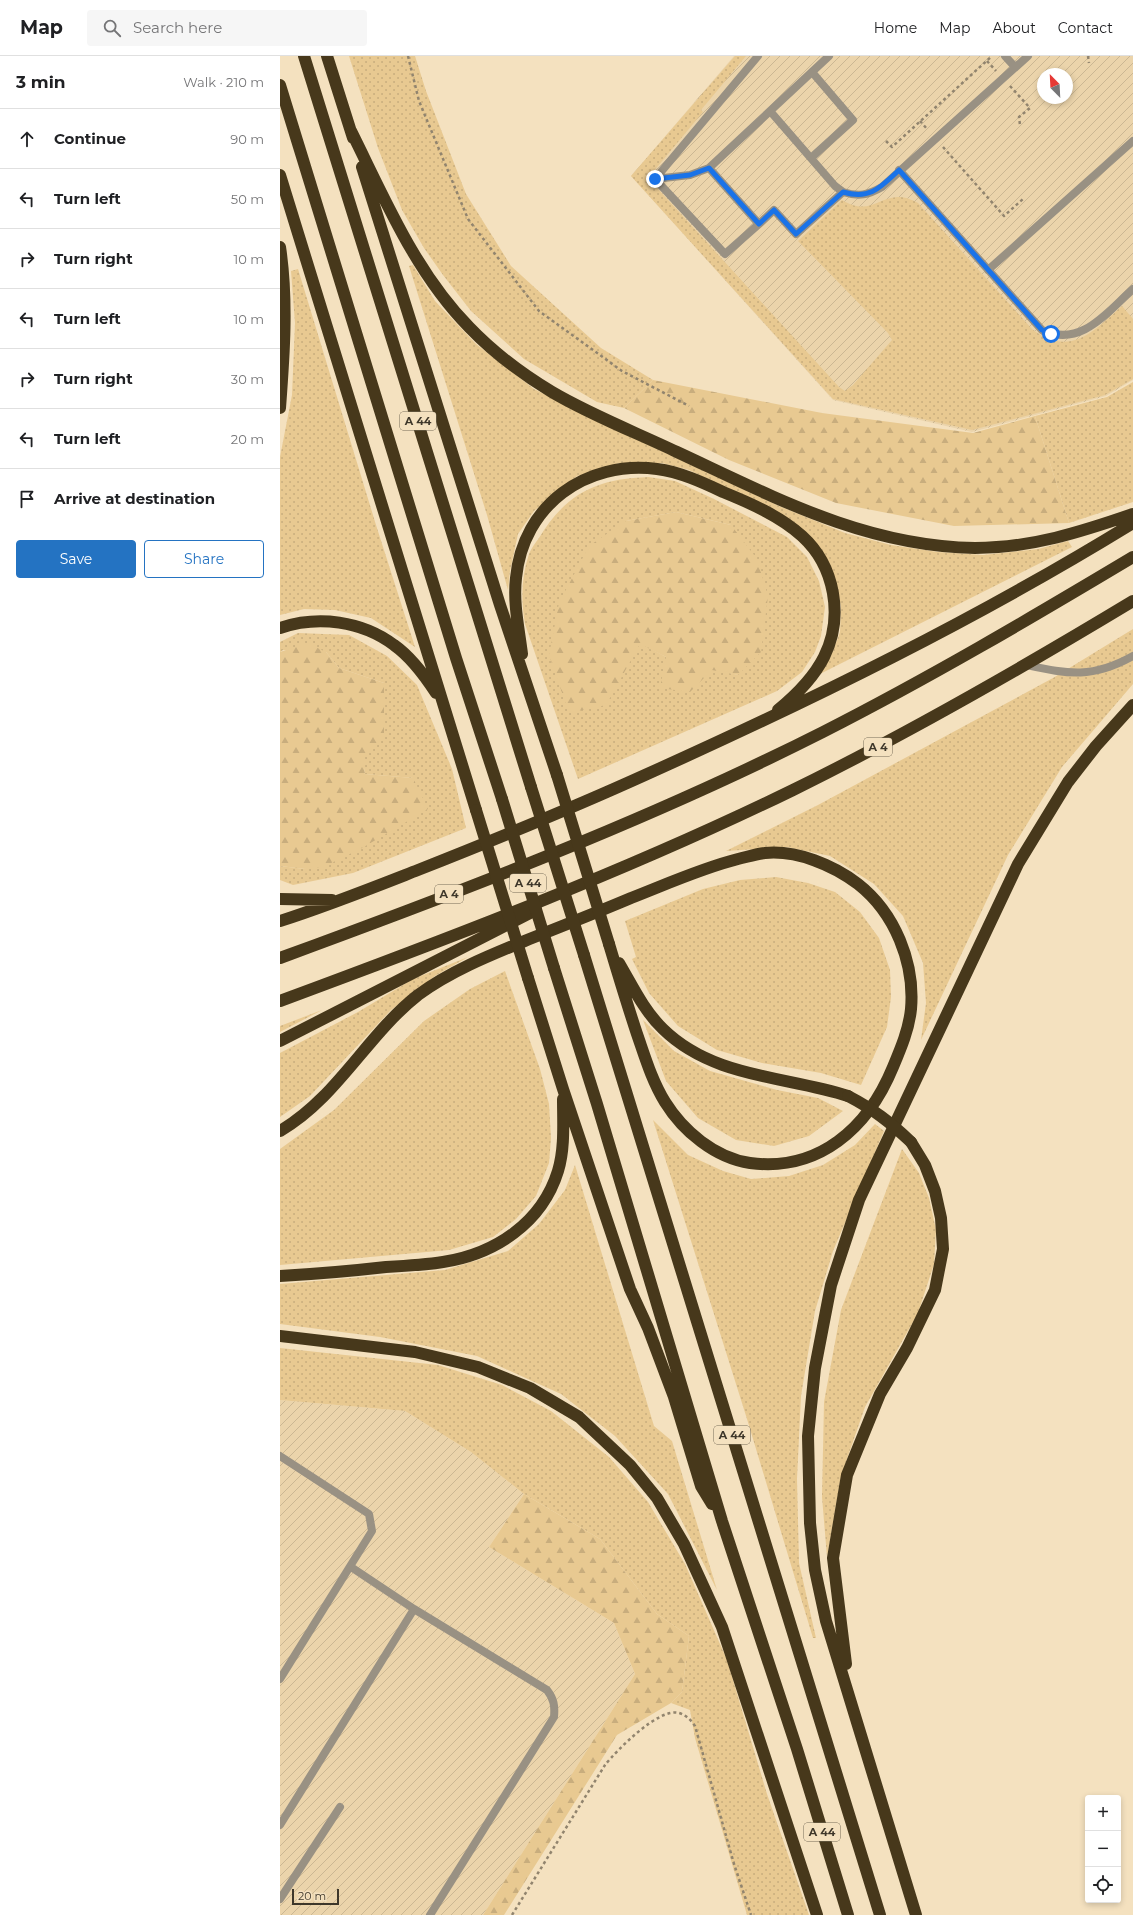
<!DOCTYPE html>
<html lang="en">
<head>
<meta charset="utf-8">
<style>
  :root { --surface:#fff; --page:#f6f6f6; --text:#202124; --muted:#757577; --line:#e0e0e0; --accent:#2473c2 }
  body { margin:0; font-family:Montserrat,sans-serif; background:var(--page); color:var(--text) }
  .controls { position:absolute; right:12px; bottom:12px; display:grid; overflow:hidden; border-radius:4px; box-shadow:0 2px 6px #0003 }
  .controls button { width:36px; height:36px; display:grid; place-items:center; padding:0; border:0; border-bottom:1px solid var(--line); background:var(--surface); color:var(--text); font:20px sans-serif }
  .compass { position:absolute; left:757px; top:12px; width:36px; height:36px; border-radius:50%; background:var(--surface); box-shadow:0 2px 6px #0003; rotate:336deg }
  .scale { position:absolute; left:12px; bottom:10px; width:47px; box-sizing:border-box; padding-left:4px; border:2px solid #3e372a; border-top:0; font-size:11px; line-height:14px; white-space:nowrap; color:#3e372a; -webkit-text-stroke:3px #f4e1bf; paint-order:stroke }
  .stop { position:absolute; width:12px; height:12px; margin:-9px; border:3px solid #1a73e8; border-radius:50%; background:#fff }
  .stop.end { background:#1a73e8; border-color:#fff; box-shadow:0 1px 4px #0008 }
  .list { margin:0; padding:0; list-style:none }
  h2 { display:flex; justify-content:space-between; align-items:center; height:52px; margin:0; padding:0 16px; font-size:17px }
  h2 small { font-size:13px; font-weight:400; color:var(--muted) }
  .list li { display:grid; grid-template-columns:26px 1fr auto; gap:12px; align-items:center; box-sizing:border-box; height:60px; padding:0 16px; border-top:1px solid var(--line) }
  .list b { display:block; font-size:15px; white-space:nowrap }
  .list em { font-size:13px; font-style:normal; color:var(--muted) }
  .actions { display:flex; gap:8px; padding:12px 16px }
  .actions a { flex:1; padding:9px 0; border:1px solid var(--accent); border-radius:4px; text-align:center; font-size:14px; color:var(--accent) }
  .actions .main { background:var(--accent); color:#fff }
  .icon { flex:none; width:22px; height:22px; fill:none; stroke:currentColor; stroke-width:2; stroke-linecap:round; stroke-linejoin:round }
  .map { position:relative; flex:none; width:853px; height:1859px; overflow:hidden }
  header { display:flex; align-items:center; gap:24px; box-sizing:border-box; height:56px; padding:0 20px; background:var(--surface); border-bottom:1px solid var(--line) }
  header strong { font-size:19px }
  nav { display:flex; gap:22px; margin-inline-start:auto; font-size:14px }
  .search { width:280px; height:36px; background:var(--page); display:flex; align-items:center; gap:10px; box-sizing:border-box; padding:0 14px; border-radius:4px; color:var(--muted); font-size:15px }
  main { display:flex }
  aside { flex:1; background:var(--surface) }
  .map>svg:first-child { display:block }
  .industrial { fill:url(#industrial-furrows); fill-rule:evenodd }
  .grass { fill:url(#grass-dots); fill-rule:evenodd }
  .forest { fill:url(#forest-firs) }
  .lines { fill:none; stroke-linecap:round; stroke-linejoin:round }
  .path { stroke:#91846e; stroke-width:2.5; stroke-dasharray:3 3; stroke-linecap:butt }
  .lane { stroke:#999183; stroke-width:8 }
  .highway { stroke:#47381b; stroke-width:12 }
  .highway-bridge { stroke:#47381b; stroke-width:12 }
  .route { stroke:#1a73e8; stroke-width:5 }
  .labels { text-anchor:middle; stroke-width:4; stroke-linejoin:round; paint-order:stroke }
  .shield { fill:#f4e1bf; stroke:#756a57; stroke-width:1 }
  .shield-label { font-size:11px; font-weight:bold; fill:#3e372a }
</style>
</head>
<body>
<header>
<strong>Map</strong>
<div class="search"><svg class="icon" aria-label="search" viewBox="0 0 24 24"><circle cx="10" cy="10" r="6"/><path d="M15 15l6 6"/></svg>Search here</div>
<nav><a>Home</a><a>Map</a><a>About</a><a>Contact</a></nav>
</header>
<main>
<aside>
<h2>3 min<small>Walk · 210 m</small></h2>
<ul class="list">
<li><svg class="icon" aria-label="ahead" viewBox="0 0 24 24"><path d="M12 20V5M6 11l6-6 6 6"/></svg><div><b>Continue</b></div><em>90 m</em></li>
<li><svg class="icon" aria-label="left" viewBox="0 0 24 24"><path d="M17 20v-9H6M10 6l-5 5 5 5"/></svg><div><b>Turn left</b></div><em>50 m</em></li>
<li><svg class="icon" aria-label="right" viewBox="0 0 24 24"><path d="M7 20v-9h11M14 6l5 5-5 5"/></svg><div><b>Turn right</b></div><em>10 m</em></li>
<li><svg class="icon" aria-label="left" viewBox="0 0 24 24"><path d="M17 20v-9H6M10 6l-5 5 5 5"/></svg><div><b>Turn left</b></div><em>10 m</em></li>
<li><svg class="icon" aria-label="right" viewBox="0 0 24 24"><path d="M7 20v-9h11M14 6l5 5-5 5"/></svg><div><b>Turn right</b></div><em>30 m</em></li>
<li><svg class="icon" aria-label="left" viewBox="0 0 24 24"><path d="M17 20v-9H6M10 6l-5 5 5 5"/></svg><div><b>Turn left</b></div><em>20 m</em></li>
<li><svg class="icon" aria-label="arrive" viewBox="0 0 24 24"><path d="M6 21V4h12l-3 4 3 4H6"/></svg><div><b>Arrive at destination</b></div></li>
</ul>
<div class="actions"><a class="main">Save</a><a>Share</a></div>
</aside>
<div class="map">
<svg width="853" height="1859" viewBox="0 0 853 1859">
  <defs>
    <pattern id="industrial-furrows" width="10" height="10" patternUnits="userSpaceOnUse"><rect width="10" height="10" fill="#ebd4ab"/><path d="M-1 1l2-2M0 10L10 0M9 11l2-2" fill="none" stroke="#cbb793"/></pattern>
    <pattern id="grass-dots" width="8" height="8" patternUnits="userSpaceOnUse"><rect width="8" height="8" fill="#e8c991"/><path d="M2 2h.1M6 6h.1" fill="none" stroke="#c8ad7d" stroke-width="1.8" stroke-linecap="round"/></pattern>
    <pattern id="forest-firs" width="22" height="20" patternUnits="userSpaceOnUse"><rect width="22" height="20" fill="#e8c991"/><path d="M5 1l3.5 6h-7zM16 11l3.5 6h-7z" fill="#c8ad7d"/></pattern>
  </defs>
  <rect width="100%" height="100%" fill="#f4e1bf"/>
  <path class="industrial" d="M454 0H853V324L826 340 692 376 553 344 351 120ZM763 18H787V42H763Z
    M0 1344 125 1355 191 1396 244 1438 209 1491 334 1567 355 1618 203 1859H0Z"/>
  <path class="grass" d="M69 0H135L146 35 186 138 231 210 321 292 373 324 344 352 317 346 244 303 191 255 163 219 144 192 122 154 98 92Z
    M455 0H466L421 54 423 56 368 122 559 331 565 335 573 329 612 284 608 277 518 185 562 144C596 165 603 127 638 147L752 273C790 302 813 276 842 250L853 263V323L825 339 692 374 553 343 351 120Z
    M133 209 155 245 196 288 254 333 320 366 499 450 565 477 611 489 658 496 703 499 758 493 788 485 792 491 540 618 553 595 560 576 561 550 555 525 491 454 409 414 382 407H339L297 420 254 455 238 478 230 515 228 534 207 459 129 210Z
    M18 213 96 469 135 591 91 562 55 554 24 553 0 559V401L12 339 15 267 11 215Z
    M853 326V446L789 467 755 360 827 341Z
    M368 421 395 425 434 443 507 481 527 501 539 525 545 551 541 580 535 596 522 616 497 635 298 723 245 568C241 545 241 521 249 498 251 493 255 487 259 482 274 457 293 437 322 428 337 423 352 422 368 421ZM396 456 451 469 458 619 386 601 360 587 346 465Z
    M853 573V628L782 711 728 799 641 984 646 947 643 907 623 860 594 828 550 800 507 791 446 795 538 749 773 622Z
    M18 577 69 579 107 600 137 629 172 713 186 772 73 817 13 829 0 824V810L25 813 133 722 85 718 83 705 104 627 59 612 46 596 3 594 0 596V586Z
    M496 821 528 827 555 836 580 856 599 882 610 914 611 941 607 971 581 1029 541 1017 482 1007 437 994 398 970 369 937 352 903 356 901 345 865 423 833 460 824Z
    M188 901 155 920 111 954 30 1040 0 1061V997L78 956 133 923Z
    M225 915 260 1013 269 1048 271 1082 269 1107 256 1140 236 1163 213 1181 169 1194 0 1209V1093L54 1054 144 965 190 933Z
    M42 954 0 976V970Z
    M363 964 394 995 430 1015 497 1034 538 1042 563 1055 529 1080 494 1090 456 1084 418 1062 386 1025Z
    M373 1064 408 1099 443 1115 471 1123 509 1120 543 1109 575 1089 595 1068 604 1075 553 1195 535 1255 521 1340 517 1423 519 1507 536 1582H533L467 1363Z
    M622 1093 639 1117 649 1142 656 1174 654 1208 638 1257 585 1351 561 1420 547 1501 542 1441 544 1346 561 1254Z
    M295 1109 374 1370 392 1385 437 1534 388 1438 335 1380 281 1338 197 1300 100 1281 0 1268V1228L165 1214 228 1195 259 1168 285 1134Z
    M0 1292 158 1309 222 1329 271 1355 329 1401 368 1446 405 1508 447 1604 487 1738 529 1859H467L415 1682 410 1654 391 1647 402 1636 409 1580 377 1558 320 1483 244 1438 191 1396 125 1355 0 1344Z"/>
  <path class="forest" d="M373 324 542 357 693 377 755 360 789 467 674 470 556 447 449 404 344 352Z
    M396 456 451 469 477 503 488 540 481 596 458 619 432 614 410 636 380 632 386 601 360 588 326 649 289 657 269 599 279 547 309 490 346 465Z
    M27 587 46 596 59 612 104 627V683C87 694 82 696 85 718L133 722 148 753 82 792 43 811 25 813 0 810V596Z
    M244 1438 320 1483 377 1558 409 1580 402 1636 391 1647 337 1679 224 1859H203L355 1618 334 1567 209 1491Z"/>
  <g class="lines">
    <path class="path" d="M128 0 139 45 188 163 259 255 342 315 409 350
      M808 0 809 7
      M707 5 716 15
      M730 30 750 52 739 61 740 69
      M640 65 648 74
      M606 85 612 91 712 0
      M663 91 724 160 743 143
      M232 1859 325 1709C336 1695 379 1651 399 1657 406 1659 411 1664 415 1670L454 1808 471 1859"/>
    <path class="lane" d="M549 0 429 112 479 168 494 154 516 178 563 136C579 141 588 139 602 131L748 0
      M725 0 735 11
      M490 55 555 130 563 136
      M531 102 573 64 532 16
      M429 112 410 119 375 123 478 0
      M619 114 762 274C801 292 826 257 853 233
      M375 123 445 198 479 168
      M708 214 853 85
      M746 609C789 618 812 623 853 600
      M0 1400 89 1458 92 1475 0 1623
      M71 1511 134 1553 267 1634C274 1643 275 1650 274 1661L150 1859
      M0 1769 134 1553
      M0 1843 60 1751"/>
    <path class="highway" d="M24 0 251 731
      M47 0 73 82
      M0 29 176 602 222 743
      M71 75C105 143 135 216 189 271 213 296 242 318 272 336 311 359 355 376 397 396 494 441 584 490 695 492 751 492 801 476 853 458
      M82 111 220 549 277 719
      M0 119 196 754
      M0 191C8 244 4 299 0 352
      M0 572C38 559 82 565 114 589 131 601 145 620 156 637
      M242 598C239 573 233 547 236 522 243 449 306 404 377 413 400 416 422 426 443 436 470 447 500 460 522 480 555 510 564 561 544 601 534 621 515 640 498 654
      M0 843 52 844
      M0 865C47 850 92 832 138 814 214 784 290 753 365 719 532 644 697 563 853 467
      M304 899 600 1859
      M0 902C183 835 369 764 543 676 649 622 751 562 853 501
      M339 907C352 929 364 955 383 973 433 1022 505 1020 568 1040
      M274 912 317 1048 442 1465 517 1693 568 1859
      M248 922 283 1033 350 1233 368 1272 394 1341 421 1430 432 1448
      M0 945C173 881 347 815 513 734 629 677 742 612 853 545
      M0 985 256 854
      M0 1075C57 1042 87 979 138 939 172 914 213 898 252 882 285 869 318 856 351 842 387 828 422 812 458 803 467 801 476 798 485 797 517 794 553 809 578 828 615 857 635 907 631 953 629 973 621 992 613 1011 588 1072 539 1116 470 1107 435 1102 403 1075 385 1046 372 1025 365 1001 357 978 347 948 338 918 329 888
      M0 1220C35 1218 71 1215 106 1211 125 1210 144 1209 163 1206 215 1198 262 1167 278 1115 285 1092 283 1066 283 1043
      M0 1280 135 1296 198 1311 250 1332 299 1361 350 1409 377 1442 404 1488 442 1571 537 1859
      M566 1608 553 1502 567 1419 600 1338 627 1292 655 1234 663 1193 661 1162 655 1135 645 1109 631 1086
      M636 1859 546 1565 535 1514 530 1467 528 1380 535 1312 551 1229 579 1144 738 808 788 726 816 690 853 649"/>
    <path class="highway-bridge" d="M277 719 329 888
      M251 731 304 899
      M222 743 274 912
      M196 754 248 922
      M568 1040C593 1053 610 1066 631 1086"/>
  </g>
  <g class="lines">
    <path class="route" d="M375 123 410 119 429 112 479 168 494 154 516 178 563 136C590 144 600 132 619 114L762 274 771 278"/>
  </g>
  <g class="labels">
    <g class="shield">
      <rect x="120" y="356" width="36" height="18" rx="3"/>
      <rect x="584" y="682" width="28" height="18" rx="3"/>
      <rect x="230" y="818" width="36" height="18" rx="3"/>
      <rect x="155" y="829" width="28" height="18" rx="3"/>
      <rect x="434" y="1370" width="36" height="18" rx="3"/>
      <rect x="524" y="1767" width="36" height="18" rx="3"/>
    </g>
    <g class="shield-label">
      <text x="138" y="369">A 44</text>
      <text x="598" y="695">A 4</text>
      <text x="248" y="831">A 44</text>
      <text x="169" y="842">A 4</text>
      <text x="452" y="1383">A 44</text>
      <text x="542" y="1780">A 44</text>
    </g>
  </g>
</svg>
<div class="controls">
<button>+</button>
<button>−</button>
<button><svg class="icon" aria-label="locate" viewBox="0 0 24 24"><circle cx="12" cy="12" r="6"/><path d="M12 2v4M12 18v4M2 12h4M18 12h4"/></svg></button>
</div>
<svg class="compass" viewBox="-18 -18 36 36"><path d="M0-13l5 13h-10z" fill="#e53935"/><path d="M0 13l5-13h-10z" fill="#757577"/></svg>
<div class="scale">20 m</div>
<div class="stop" style="left:771px;top:278px"></div>
<div class="stop end" style="left:375px;top:123px"></div>
</div>
</main>
</body>
</html>
